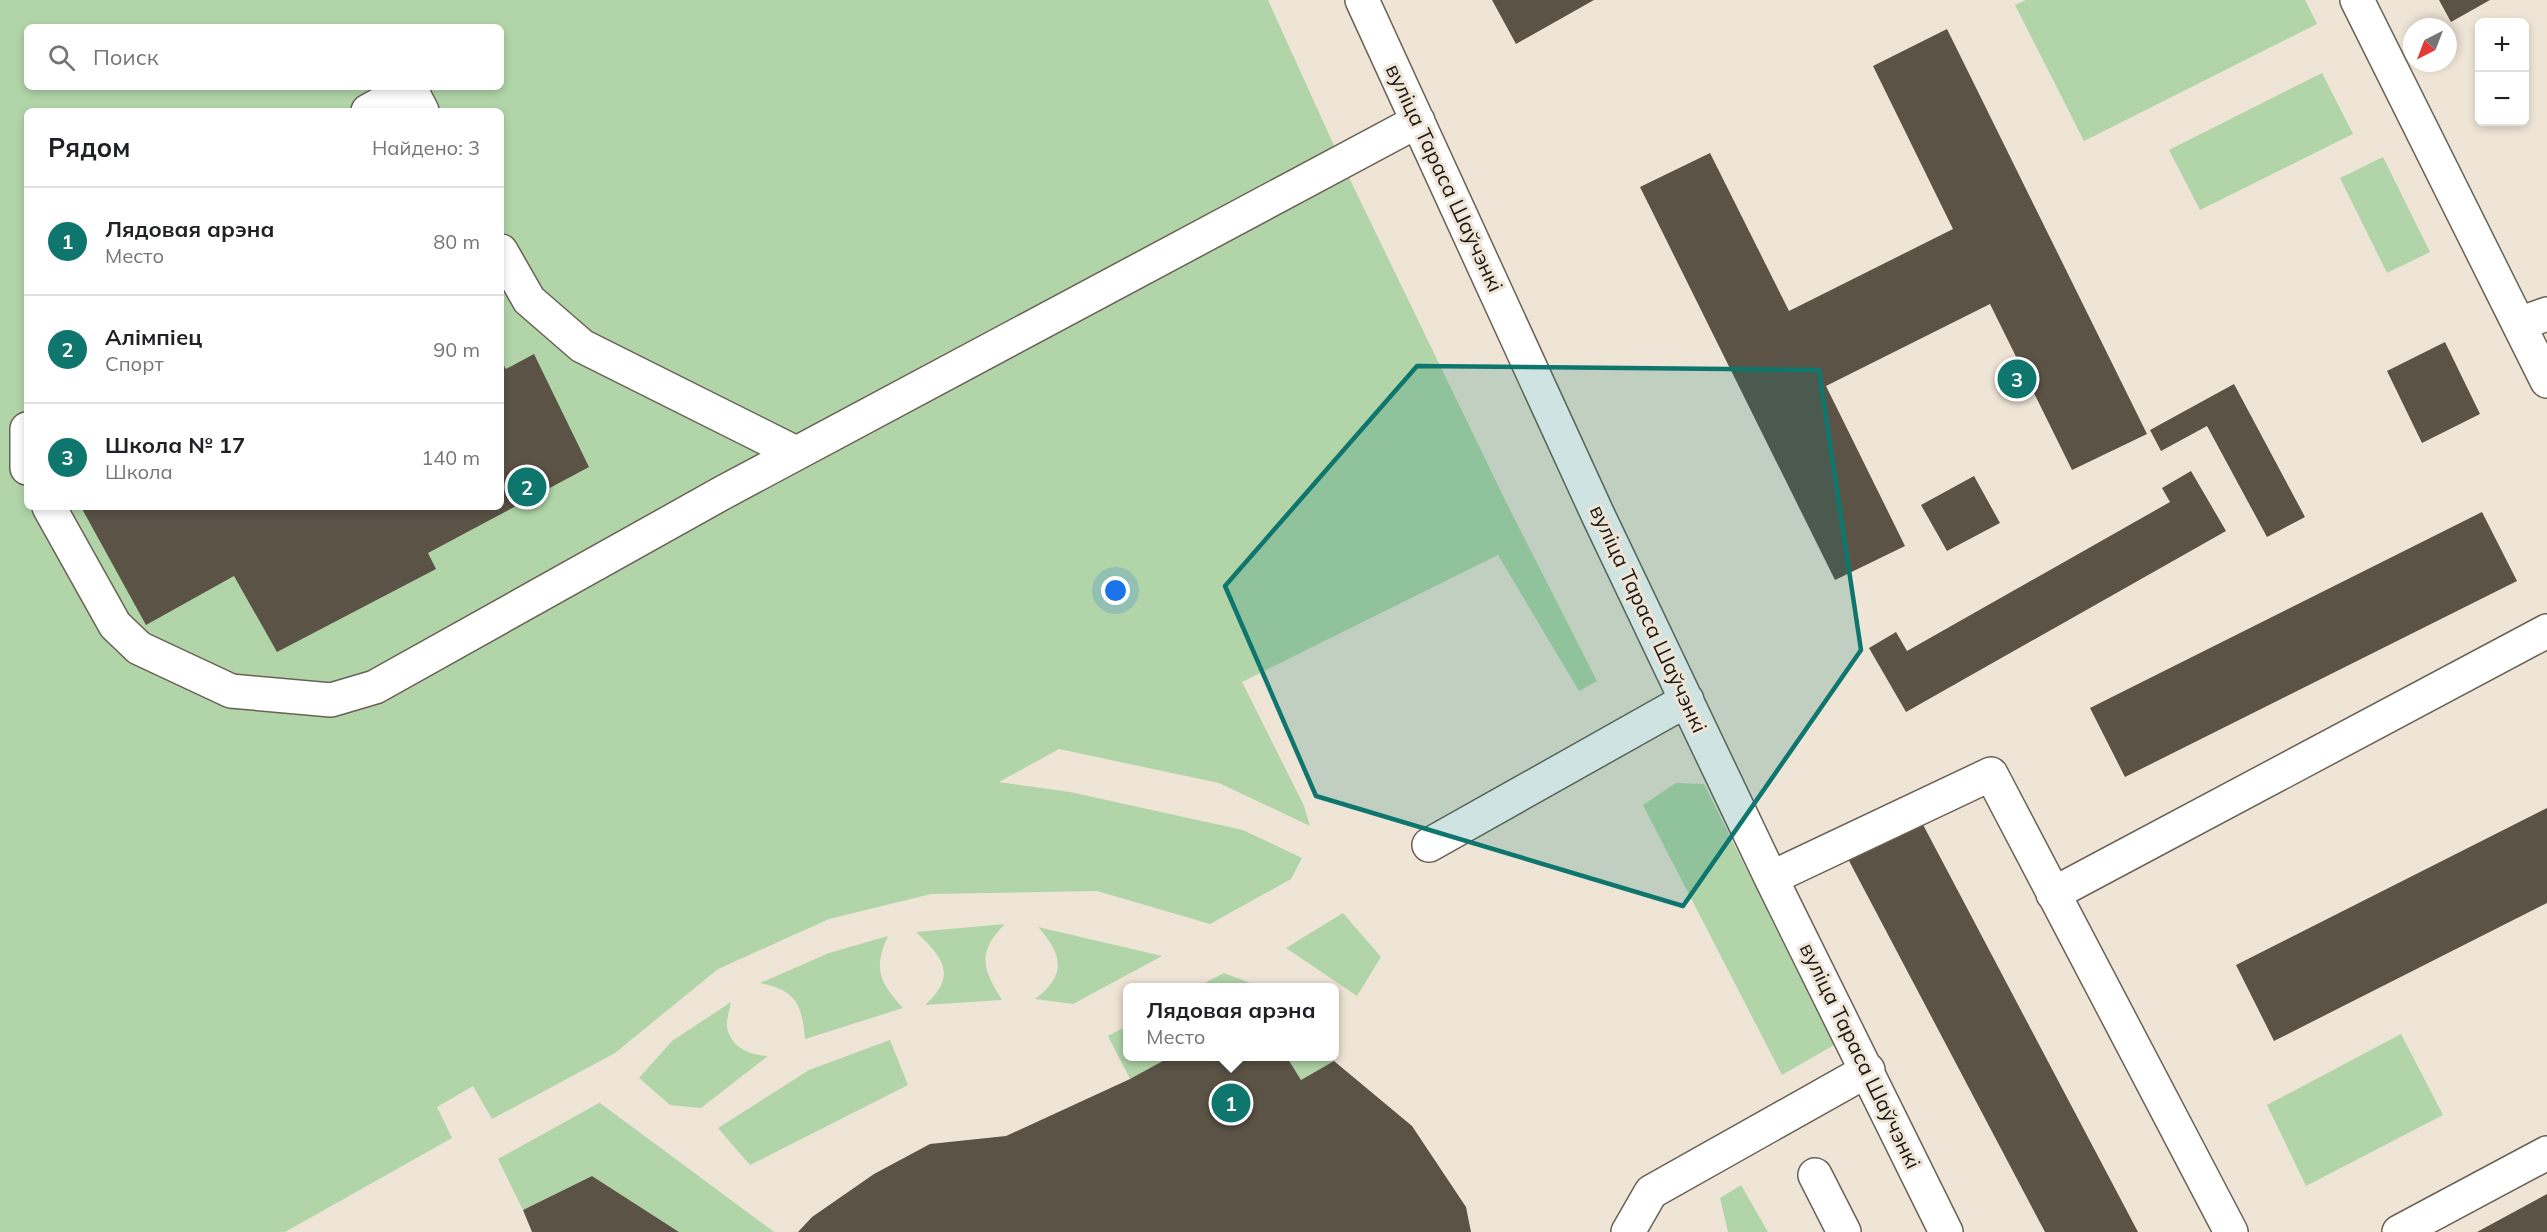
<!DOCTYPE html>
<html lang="ru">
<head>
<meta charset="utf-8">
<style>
  :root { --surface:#fff; --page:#f2f2f2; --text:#202124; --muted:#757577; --line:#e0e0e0; --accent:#0f766e }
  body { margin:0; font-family:Mulish,sans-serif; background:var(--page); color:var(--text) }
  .controls { position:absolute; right:18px; top:18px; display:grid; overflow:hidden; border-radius:9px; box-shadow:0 3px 9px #0003 }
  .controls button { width:54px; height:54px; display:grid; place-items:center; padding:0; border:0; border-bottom:2px solid var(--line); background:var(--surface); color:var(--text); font:30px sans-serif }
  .compass { position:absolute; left:2403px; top:18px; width:54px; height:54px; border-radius:50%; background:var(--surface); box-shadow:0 3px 9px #0003; rotate:222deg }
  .you { position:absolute; left:1116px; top:591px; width:21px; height:21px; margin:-15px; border:4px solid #fff; border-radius:50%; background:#1a73e8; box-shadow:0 0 0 9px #1a73e833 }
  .badge { display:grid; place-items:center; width:39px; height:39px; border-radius:50%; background:var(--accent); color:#fff; font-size:20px; font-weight:700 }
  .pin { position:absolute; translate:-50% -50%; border:3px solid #fff; box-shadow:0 2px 6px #0006 }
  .popup { position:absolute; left:1123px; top:983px; width:216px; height:78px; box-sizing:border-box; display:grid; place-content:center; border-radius:9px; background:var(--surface); filter:drop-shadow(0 2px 4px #0005); font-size:20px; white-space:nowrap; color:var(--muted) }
  .popup b { font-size:22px; color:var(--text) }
  .popup::after { content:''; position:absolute; left:50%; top:100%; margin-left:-12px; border:12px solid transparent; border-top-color:var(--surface) }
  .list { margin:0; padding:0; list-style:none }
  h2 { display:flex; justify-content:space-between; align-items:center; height:78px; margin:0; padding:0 24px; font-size:26px }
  h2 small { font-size:20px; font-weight:400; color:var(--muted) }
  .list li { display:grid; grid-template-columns:39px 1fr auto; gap:18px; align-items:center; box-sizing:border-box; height:108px; padding:0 24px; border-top:2px solid var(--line) }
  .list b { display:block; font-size:22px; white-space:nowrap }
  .list p { margin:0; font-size:20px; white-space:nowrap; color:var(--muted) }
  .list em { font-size:20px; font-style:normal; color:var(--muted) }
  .icon { flex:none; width:33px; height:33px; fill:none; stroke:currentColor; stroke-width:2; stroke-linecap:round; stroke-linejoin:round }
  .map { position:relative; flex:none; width:2547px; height:1232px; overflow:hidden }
  .search { position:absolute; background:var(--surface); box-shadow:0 3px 9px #0003; left:24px; top:24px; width:480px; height:66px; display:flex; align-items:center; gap:15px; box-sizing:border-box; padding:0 21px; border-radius:9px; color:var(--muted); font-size:22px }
  .panel { position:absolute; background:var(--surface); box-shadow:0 3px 9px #0003; left:24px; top:108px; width:480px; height:402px; border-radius:9px }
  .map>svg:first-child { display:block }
  .green { fill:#b1d5a8; fill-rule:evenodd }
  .building { fill:#5b5346 }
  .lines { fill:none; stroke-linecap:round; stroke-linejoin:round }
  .minor-casing { stroke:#696154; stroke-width:36 }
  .minor { stroke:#fff; stroke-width:33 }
  .marked { fill:#0f766e; fill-opacity:0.2; stroke:#0f766e; stroke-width:4.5; stroke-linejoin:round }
  .labels { text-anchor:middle; stroke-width:6; stroke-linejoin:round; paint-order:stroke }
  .street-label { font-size:21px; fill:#1b1813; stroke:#eee5d6 }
</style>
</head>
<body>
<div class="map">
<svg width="2547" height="1232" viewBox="0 0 2547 1232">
  <rect width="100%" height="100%" fill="#eee5d6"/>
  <path class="green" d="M0 0H1268L1341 161 1507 504 1597 681 1579 691 1498 555 1242 682 1304 806 1310 826 1219 783 1059 749 999 782 1070 792 1243 830 1302 858 1291 879 1210 924 1097 891 931 894 829 919 718 969 615 1053 492 1119 473 1086 437 1107 452 1138 285 1232H0ZM27 27H501V87H27ZM27 111H501V507H27Z
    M2026 0H2305L2317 24 2084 141 2015 5Z
    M2322 73 2353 134 2200 210 2169 150Z
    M2383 157 2430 252 2387 273 2340 178Z
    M1676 783 1704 784 1834 1045 1782 1075 1643 805Z
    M1343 913 1381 957 1357 996 1286 948Z
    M1005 924C977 952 982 968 1002 1000L925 1005C958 976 943 957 916 932Z
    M1038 927 1162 956 1073 1004 1035 999C1068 974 1062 954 1038 927Z
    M888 936C873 969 879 982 903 1008L805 1039C802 1004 796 990 760 983L829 953Z
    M1224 973 1261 987H1197Z
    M731 1002C730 1009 726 1020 727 1027 731 1048 750 1055 768 1056L701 1108 670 1105 639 1078 672 1041Z
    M1127 1026 1128 1056 1172 1057 1130 1079 1108 1036Z
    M2401 1034 2443 1115 2306 1186 2267 1105Z
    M890 1040 908 1085 750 1165 718 1128 809 1070Z
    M1286 1057H1332L1334 1061 1301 1080Z
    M599 1103H600L774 1232H679L592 1176 523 1210 498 1159Z
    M1741 1185 1768 1232H1728L1720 1198Z"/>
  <path class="building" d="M1492 0H1594L1516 44Z
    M2439 0H2490L2451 22Z
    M1947 29 2147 434 2072 470 1990 304 1826 386 1905 546 1835 580 1640 187 1710 153 1789 311 1953 229 1873 66Z
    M2445 342 2480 414 2422 443 2387 371Z
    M534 354 589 467 428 553 436 569 277 652 234 576 146 625 81 507H501V361L506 369Z
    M2234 384 2305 517 2267 537 2207 426 2161 451 2150 430Z
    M2191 471 2226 531 1906 712 1869 648 1896 632 1907 651 2170 502 2162 488Z
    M1974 476 2000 523 1947 551 1921 505Z
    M2482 512 2517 581 2125 777 2090 708Z
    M2547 808V903L2274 1041 2236 965Z
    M1920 819 2138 1232H2045L1847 857Z
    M1172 1056H1286L1301 1080 1334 1061 1412 1126 1466 1207 1471 1232H798L812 1217 874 1174 930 1144 1006 1136 1130 1079Z
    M592 1176 679 1232H532L523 1210Z
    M2547 1194V1232H2477Z"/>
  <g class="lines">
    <g class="minor-casing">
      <path id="minor" d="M1362 0 1598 515 1771 878 1946 1232
        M2357 0 2547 381
        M368 111 410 88 422 111
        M501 251 529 300 582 346 796 453
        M2519 324 2547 314
        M27 429V468
        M49 507 115 625 139 648 231 691 331 700 375 687 724 492 1418 121
        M1429 845 1687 700
        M1771 878 1991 774 2231 1232
        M2053 894 2547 631
        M1815 1175 1844 1232
        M1628 1232 1651 1192 1868 1070
        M2399 1232 2547 1153"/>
    </g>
    <use href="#minor" class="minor"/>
  </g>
  <path class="marked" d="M1417 366 1819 370 1861 650 1683 906 1316 796 1225 586Z"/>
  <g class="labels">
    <g class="street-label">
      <text transform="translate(1444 178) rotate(65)" y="7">вуліца Тараса Шаўчэнкі</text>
      <text transform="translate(1648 619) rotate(65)" y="7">вуліца Тараса Шаўчэнкі</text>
      <text transform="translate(1860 1056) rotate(64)" y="7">вуліца Тараса Шаўчэнкі</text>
    </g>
  </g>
</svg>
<div class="controls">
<button>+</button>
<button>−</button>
</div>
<svg class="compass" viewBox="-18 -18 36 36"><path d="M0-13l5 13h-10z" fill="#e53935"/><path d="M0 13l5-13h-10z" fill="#757577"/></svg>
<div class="you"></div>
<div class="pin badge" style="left:1231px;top:1103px">1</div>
<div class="popup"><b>Лядовая арэна</b>Место</div>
<div class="pin badge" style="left:527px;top:487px">2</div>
<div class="pin badge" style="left:2017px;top:379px">3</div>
<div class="search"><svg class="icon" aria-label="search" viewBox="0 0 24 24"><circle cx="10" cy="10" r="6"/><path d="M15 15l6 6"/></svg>Поиск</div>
<section class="panel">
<h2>Рядом<small>Найдено: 3</small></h2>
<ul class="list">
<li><span class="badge">1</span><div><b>Лядовая арэна</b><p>Место</p></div><em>80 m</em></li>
<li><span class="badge">2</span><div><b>Алімпіец</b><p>Спорт</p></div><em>90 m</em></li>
<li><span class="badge">3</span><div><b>Школа № 17</b><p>Школа</p></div><em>140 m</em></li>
</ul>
</section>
</div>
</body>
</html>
